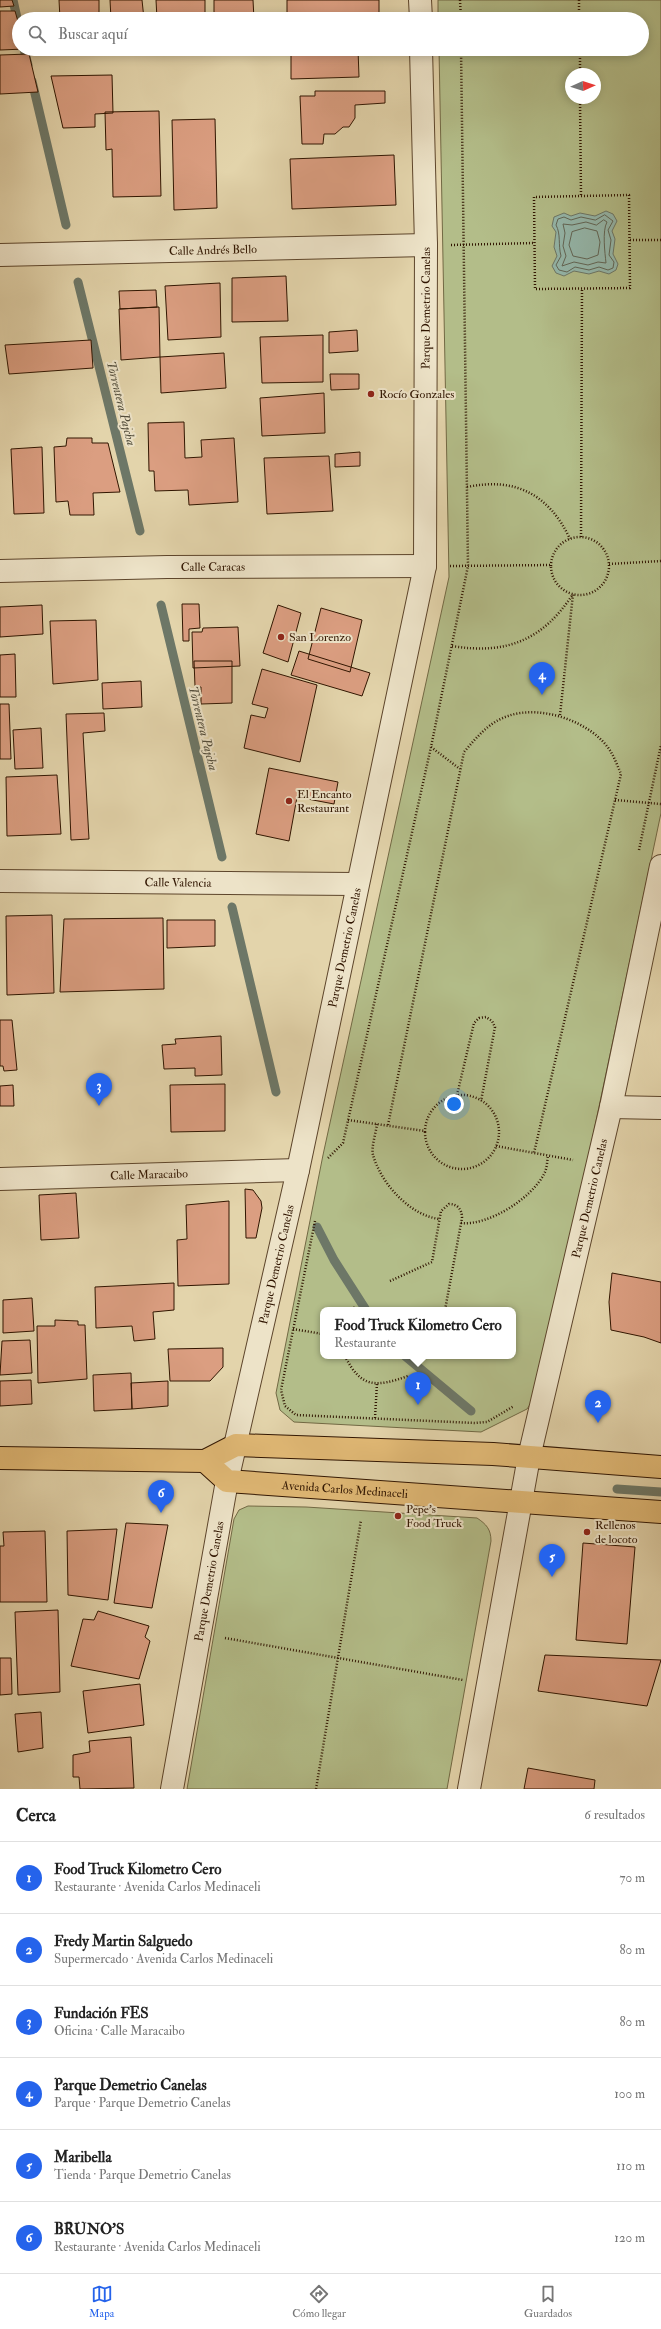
<!DOCTYPE html>
<html lang="es">
<head>
<meta charset="utf-8">
<style>
  :root { --surface:#fff; --page:#f2f2f2; --text:#222; --muted:#767676; --line:#e0e0e0; --accent:#2563eb }
  body { margin:0; font-family:"IM FELL Double Pica",serif; background:var(--page); color:var(--text) }
  .compass { position:absolute; left:565px; top:68px; width:36px; height:36px; border-radius:50%; background:var(--surface); box-shadow:0 2px 10px #0003; rotate:87deg }
  .you { position:absolute; left:454px; top:1104px; width:14px; height:14px; margin:-10px; border:3px solid #fff; border-radius:50%; background:#1a73e8; box-shadow:0 0 0 6px #1a73e833 }
  .badge { display:grid; place-items:center; width:26px; height:26px; border-radius:50%; background:var(--accent); color:#fff; font-size:13px; font-weight:700 }
  .pin { position:absolute; translate:-50% -33px; filter:drop-shadow(0 1px 2px #0008) }
  .pin::after { content:''; position:absolute; top:21px; width:14px; height:12px; background:inherit; clip-path:polygon(0 0,100% 0,50% 100%) }
  .popup { position:absolute; left:320px; top:1307px; width:196px; height:52px; box-sizing:border-box; display:grid; place-content:center; border-radius:8px; background:var(--surface); filter:drop-shadow(0 1px 3px #0005); font-size:13px; white-space:nowrap; color:var(--muted) }
  .popup b { font-size:15px; color:var(--text) }
  .popup::after { content:''; position:absolute; left:50%; top:100%; margin-left:-8px; border:8px solid transparent; border-top-color:var(--surface) }
  .list { margin:0; padding:0; list-style:none }
  h2 { display:flex; justify-content:space-between; align-items:center; height:52px; margin:0; padding:0 16px; font-size:17px }
  h2 small { font-size:13px; font-weight:400; color:var(--muted) }
  .list li { display:grid; grid-template-columns:26px 1fr auto; gap:12px; align-items:center; box-sizing:border-box; height:72px; padding:0 16px; border-top:1px solid var(--line) }
  .list b { display:block; font-size:15px; white-space:nowrap }
  .list p { margin:0; font-size:13px; white-space:nowrap; color:var(--muted) }
  .list em { font-size:13px; font-style:normal; color:var(--muted) }
  .icon { flex:none; width:22px; height:22px; fill:none; stroke:currentColor; stroke-width:2; stroke-linecap:round; stroke-linejoin:round }
  .map { position:relative; flex:none; width:661px; height:1789px; overflow:hidden }
  .search { position:absolute; background:var(--surface); box-shadow:0 2px 10px #0003; left:12px; right:12px; top:12px; height:44px; display:flex; align-items:center; gap:10px; box-sizing:border-box; padding:0 14px; border-radius:22px; color:var(--muted); font-size:15px }
  .sheet { height:484px; background:var(--surface) }
  nav { display:flex; justify-content:space-around; align-items:center; box-sizing:border-box; height:56px; border-top:1px solid var(--line); background:var(--surface); font-size:11px; color:var(--muted) }
  nav a { display:grid; justify-items:center; gap:2px }
  nav .on { color:var(--accent) }
  .map>svg:first-child { display:block }
  .green { fill:#b3bd89; stroke:#726944; fill-rule:evenodd }
  .water { fill:#95b8ac; stroke:#6d7767 }
  .lines { fill:none; stroke-linecap:round; stroke-linejoin:round }
  .shore { stroke:#626656; stroke-width:1 }
  .stream { stroke:#6d7767; stroke-width:9 }
  .building { fill:#db9e81; stroke:#301500 }
  .minor-casing { stroke:#5d452b; stroke-width:24 }
  .major-casing { stroke:#301500; stroke-width:24 }
  .path { stroke:#301500; stroke-width:2.5; stroke-dasharray:1 2; stroke-linecap:butt }
  .minor { stroke:#ede3c8; stroke-width:22 }
  .major { stroke:#e2ba76; stroke-width:22 }
  .poi-dot { fill:#8f2418; stroke:#ede3c8; stroke-width:1.5 }
  .labels { text-anchor:middle; stroke-width:4; stroke-linejoin:round; paint-order:stroke }
  .street-label { font-size:12px; fill:#301500; stroke:#ede3c8 }
  .poi-label { font-size:12px; fill:#301500; stroke:#ede3c8; text-anchor:start }
  .water-label { font-size:13px; font-style:italic; fill:#534e3c; stroke:#ede3c8 }
</style>
</head>
<body>
<div class="map">
<svg width="661" height="1789" viewBox="0 0 661 1789">
  <rect width="100%" height="100%" fill="#e3d4ab"/>
  <filter id="stains"><feTurbulence type="fractalNoise" baseFrequency=".005" numOctaves="4"/><feColorMatrix values="0 0 0 0 .2 0 0 0 0 .09 0 0 0 0 .02 0 0 0 .5 -.17"/></filter>
  <radialGradient id="worn" r=".72"><stop offset=".6" stop-color="#630" stop-opacity="0"/><stop offset="1" stop-color="#630" stop-opacity=".3"/></radialGradient>
  <path class="green" d="M438 0H661V813L539 1391 527 1409 481 1432 294 1422 280 1410 276 1393 323 1155 449 577 439 49H642V19H438ZM571 74H595V98H571ZM323 1310H513V1356H323Z
    M248 1506 306 1507 477 1518C486 1524 491 1529 491 1541L447 1789H187L234 1519 239 1510Z"/>
  <path class="water" d="M606 211 613 214 617 221 612 231 615 239 613 254 618 264 616 270 609 274 599 271 589 274 574 271 564 276 556 273 552 266 557 256 554 247 556 232 552 226 554 217 564 213 571 216 580 213 595 216Z"/>
  <g class="lines">
    <path class="shore" d="M605 215 613 221 608 230 611 240 609 255 614 262 613 268 608 270 599 267 589 270 575 267 567 272 559 270 556 265 561 256C558 245 561 234 556 225L558 219 564 217 571 220 581 217 595 220Z
      M604 220 607 222C602 231 605 253 606 263L598 262 588 265 574 262 562 266 566 256 563 246 565 233 563 224 572 225 586 222 596 225Z
      M585 228 597 231 600 242 598 255 587 259 573 256 569 245 572 232Z"/>
    <path class="stream" d="M13 0 19 27
      M24 49 28 65
      M32 81 66 225
      M78 282 140 531
      M161 605 222 857
      M232 907 276 1092
      M317 1227 334 1260 366 1310
      M405 1356 471 1411
      M617 1489 661 1492"/>
  </g>
  <path class="building" d="M0 0H12L14 6 0 7Z
    M59 0H99V19H60Z
    M110 0H142L144 19H111Z
    M156 0H205V19H157Z
    M214 0H253L254 19H214Z
    M287 0H379V19H287Z
    M0 11H15L19 25V49H25L0 50Z
    M214 49H255V50L214 51Z
    M291 49H358L359 77 291 79Z
    M29 54 38 92 0 94V55Z
    M112 75 113 113 95 114V127L63 128 51 76Z
    M315 91H385V103L355 105V118L349 127H343L335 134H324L323 144H302L300 96H315Z
    M159 111 161 196 113 197 112 149 106 150 105 112Z
    M215 119 217 208 174 210 172 120Z
    M394 155 396 205 292 209 290 159Z
    M286 276 288 321 232 322V278Z
    M220 283 221 337 168 340 165 286Z
    M156 290 157 307 120 309 119 291Z
    M159 307 160 357 121 360 119 309Z
    M357 330 358 351 329 353V332Z
    M323 335V382L262 383 260 337Z
    M91 340 93 368 9 374 5 345Z
    M224 353 226 388 161 393 160 357Z
    M330 374H359V389L331 390Z
    M324 393 325 433 262 436 260 398Z
    M184 422 185 458 202 457 201 440 234 438 238 502 189 505 188 490 155 491 154 471H149L148 423Z
    M67 438H92V443H108L120 492 93 493 94 515H70L68 501 56 502 54 447 66 446Z
    M42 447 44 513 14 514 11 449Z
    M360 452V466L335 467V454Z
    M329 456 333 511 267 514 264 458Z
    M182 604H199L200 628 189 629V641H183Z
    M42 605 43 634 0 637V607Z
    M278 605 301 613 288 662 263 653Z
    M321 608 362 620 350 672 308 659Z
    M96 620 98 680 53 684 50 621Z
    M238 627 240 666 193 668 192 632H202L203 628Z
    M299 651 370 673 362 696 291 675Z
    M15 654 16 697H0V655Z
    M194 661H232V703L201 704V687L195 686Z
    M262 669 317 685 300 762 244 748 251 715 265 718 268 708 252 704Z
    M141 681 142 707 103 709 102 683Z
    M0 704H9L11 759H0Z
    M104 713 105 731 83 733 89 839 71 840 66 714Z
    M41 728 43 768 15 769 13 730Z
    M269 768 338 782 334 804 297 797 289 841 256 834Z
    M57 775 61 834 7 836 6 777Z
    M52 915 54 993 7 995 6 916Z
    M163 918 164 989 60 992 64 919Z
    M167 920H215V946L167 948Z
    M0 1020H12L17 1070 4 1071 3 1066H0Z
    M221 1036 222 1075 195 1076V1068L164 1069 162 1045 176 1044 175 1039Z
    M225 1084V1131L171 1132 170 1085Z
    M13 1085 14 1106H0V1086Z
    M245 1189 253 1190 261 1201 262 1208 256 1238H246Z
    M76 1193 79 1238 41 1240 39 1195Z
    M229 1201V1284L178 1286 177 1240 187 1239 186 1205Z
    M612 1273 661 1282V1343L644 1337 611 1330 609 1302Z
    M174 1283V1310L153 1312 155 1339 134 1341 132 1326 96 1328 95 1287Z
    M32 1298 34 1331 3 1333V1300Z
    M55 1320 78 1321V1325H85L87 1379 38 1383 37 1326H55Z
    M30 1340 32 1373 0 1375 2 1341Z
    M223 1348V1367L210 1381H170L168 1349Z
    M131 1373 132 1409 94 1411 93 1375Z
    M31 1380 32 1404 0 1406V1381Z
    M168 1381V1406L132 1409 131 1383Z
    M126 1523 168 1525 152 1608 114 1603Z
    M117 1529 108 1600 68 1595 67 1531Z
    M45 1531 47 1602H0V1546H4L3 1532Z
    M583 1543 635 1547 627 1644 576 1640Z
    M58 1610 60 1692 18 1695 15 1612Z
    M98 1611 149 1626 145 1637 150 1641 139 1679 71 1666 83 1619 94 1620Z
    M545 1655 661 1660 647 1706 538 1691Z
    M0 1658H11L12 1694 0 1695Z
    M140 1684 144 1725 88 1733 83 1691Z
    M41 1712 43 1748 18 1752 15 1714Z
    M131 1737 134 1788 80 1789 79 1777H73V1755L90 1752 89 1741Z
    M528 1768 595 1780 594 1789H524Z"/>
  <g class="lines">
    <g class="minor-casing">
      <g id="minor">
        <path d="M420 0 421 19"/>
        <path id="s1" d="M0 255 426 245"/>
        <path id="s2" d="M0 571 167 567 425 566"/>
        <path id="s3" d="M0 881 357 884"/>
        <path d="M611 1107 661 1108"/>
        <path id="s4" d="M0 1179 298 1170"/>
        <path id="s5" d="M172 1789 227 1481 298 1170 425 566 426 245 421 49"/>
        <path id="s6" d="M469 1789 529 1457 611 1107 661 866"/>
      </g>
    </g>
    <g class="major-casing">
      <g id="major">
        <path d="M0 1458 205 1461 236 1445 493 1454 661 1467"/>
        <path id="s7" d="M205 1461 227 1481 661 1512"/>
      </g>
    </g>
    <path class="path" d="M460 0 461 19
      M579 0V19
      M580 49V74
      M580 98 581 196
      M629 195 630 288 535 289 534 197Z
      M630 240H661
      M451 245 535 243
      M467 487C515 477 549 494 570 539
      M581 537 582 288
      M551 566a29 29 0 1 1 58 0a29 29 0 1 1-58 0Z
      M609 564 661 561
      M450 566 552 565
      M452 646C507 655 543 640 573 594
      M560 715 573 594
      M431 747 460 769
      M615 800 661 804
      M639 850 661 745
      M457 1095 474 1023 479 1018 486 1017 492 1021 495 1027 481 1101
      M425 1132a37 37 0 1 1 74 0a37 37 0 1 1-74 0Z
      M348 1120 425 1131
      M377 1124C376 1133 371 1147 373 1155 381 1183 409 1215 439 1219
      M388 1125 464 752C477 737 489 722 508 716 541 704 593 722 611 752 615 759 618 767 621 774L534 1153
      M496 1146 573 1160
      M328 1158 343 1143 431 747 468 566 461 49
      M315 1221 281 1390 285 1406 296 1415 475 1423 487 1422 514 1406
      M461 1223C488 1226 531 1199 544 1174 547 1169 547 1162 548 1156
      M390 1281 432 1262 441 1211 449 1204C458 1204 462 1210 462 1218L445 1310
      M352 1310 355 1307
      M293 1329 323 1334
      M345 1356C361 1389 377 1387 408 1376
      M375 1418 377 1383
      M225 1638 463 1680
      M316 1789 361 1520"/>
    <use href="#minor" class="minor"/>
    <use href="#major" class="major"/>
  </g>
  <g class="poi-dot">
    <circle cx="371" cy="394" r="4"/>
    <circle cx="281" cy="637" r="4"/>
    <circle cx="289" cy="801" r="4"/>
    <circle cx="398" cy="1516" r="4"/>
    <circle cx="587" cy="1532" r="4"/>
  </g>
  <g class="labels">
    <g class="street-label">
      <text dy="4" stroke="none"><textPath href="#s1" startOffset="213">Calle Andrés Bello</textPath></text>
      <text dy="4" stroke="none"><textPath href="#s5" startOffset="1507">Parque Demetrio Canelas</textPath></text>
      <text dy="4" stroke="none"><textPath href="#s2" startOffset="213">Calle Caracas</textPath></text>
      <text dy="4" stroke="none"><textPath href="#s3" startOffset="178">Calle Valencia</textPath></text>
      <text dy="4" stroke="none"><textPath href="#s5" startOffset="859">Parque Demetrio Canelas</textPath></text>
      <text dy="4" stroke="none"><textPath href="#s4" startOffset="149">Calle Maracaibo</textPath></text>
      <text dy="4" stroke="none"><textPath href="#s6" startOffset="603">Parque Demetrio Canelas</textPath></text>
      <text dy="4" stroke="none"><textPath href="#s5" startOffset="535">Parque Demetrio Canelas</textPath></text>
      <text dy="4" stroke="none"><textPath href="#s7" startOffset="148">Avenida Carlos Medinaceli</textPath></text>
      <text dy="4" stroke="none"><textPath href="#s5" startOffset="211">Parque Demetrio Canelas</textPath></text>
    </g>
    <g class="poi-label">
      <text x="379" y="398">Rocío Gonzales</text>
      <text x="289" y="641">San Lorenzo</text>
      <text x="297" y="798">El Encanto<tspan x="297" dy="14">Restaurant</tspan></text>
      <text x="406" y="1513">Pepe's<tspan x="406" dy="14">Food Truck</tspan></text>
      <text x="595" y="1529">Rellenos<tspan x="595" dy="14">de locoto</tspan></text>
    </g>
    <g class="water-label">
      <text transform="translate(122 403) rotate(76)" y="5">Torrentera Pajcha</text>
      <text transform="translate(204 728) rotate(76)" y="5">Torrentera Pajcha</text>
    </g>
  </g>
  <rect width="100%" height="100%" filter="url(#stains)"/>
  <rect width="100%" height="100%" fill="url(#worn)"/>
</svg>
<svg class="compass" viewBox="-18 -18 36 36"><path d="M0-13l5 13h-10z" fill="#e53935"/><path d="M0 13l5-13h-10z" fill="#767676"/></svg>
<div class="you"></div>
<div class="pin badge" style="left:418px;top:1405px">1</div>
<div class="popup"><b>Food Truck Kilometro Cero</b>Restaurante</div>
<div class="pin badge" style="left:598px;top:1423px">2</div>
<div class="pin badge" style="left:99px;top:1106px">3</div>
<div class="pin badge" style="left:542px;top:695px">4</div>
<div class="pin badge" style="left:552px;top:1577px">5</div>
<div class="pin badge" style="left:161px;top:1513px">6</div>
<div class="search"><svg class="icon" aria-label="search" viewBox="0 0 24 24"><circle cx="10" cy="10" r="6"/><path d="M15 15l6 6"/></svg>Buscar aquí</div>
</div>
<section class="sheet">
<h2>Cerca<small>6 resultados</small></h2>
<ul class="list">
<li><span class="badge">1</span><div><b>Food Truck Kilometro Cero</b><p>Restaurante · Avenida Carlos Medinaceli</p></div><em>70 m</em></li>
<li><span class="badge">2</span><div><b>Fredy Martin Salguedo</b><p>Supermercado · Avenida Carlos Medinaceli</p></div><em>80 m</em></li>
<li><span class="badge">3</span><div><b>Fundación FES</b><p>Oficina · Calle Maracaibo</p></div><em>80 m</em></li>
<li><span class="badge">4</span><div><b>Parque Demetrio Canelas</b><p>Parque · Parque Demetrio Canelas</p></div><em>100 m</em></li>
<li><span class="badge">5</span><div><b>Maribella</b><p>Tienda · Parque Demetrio Canelas</p></div><em>110 m</em></li>
<li><span class="badge">6</span><div><b>BRUNO'S</b><p>Restaurante · Avenida Carlos Medinaceli</p></div><em>120 m</em></li>
</ul>
</section>
<nav>
<a class="on"><svg class="icon" aria-label="map" viewBox="0 0 24 24"><path d="M3 6l6-2 6 2 6-2v14l-6 2-6-2-6 2zM9 4v14M15 6v14"/></svg>Mapa</a>
<a><svg class="icon" aria-label="directions" viewBox="0 0 24 24"><path d="M12 3l9 9-9 9-9-9zM9 14v-3h6M13 9l2 2-2 2"/></svg>Cómo llegar</a>
<a><svg class="icon" aria-label="saved" viewBox="0 0 24 24"><path d="M7 4h10v16l-5-4-5 4z"/></svg>Guardados</a>
</nav>
</body>
</html>
